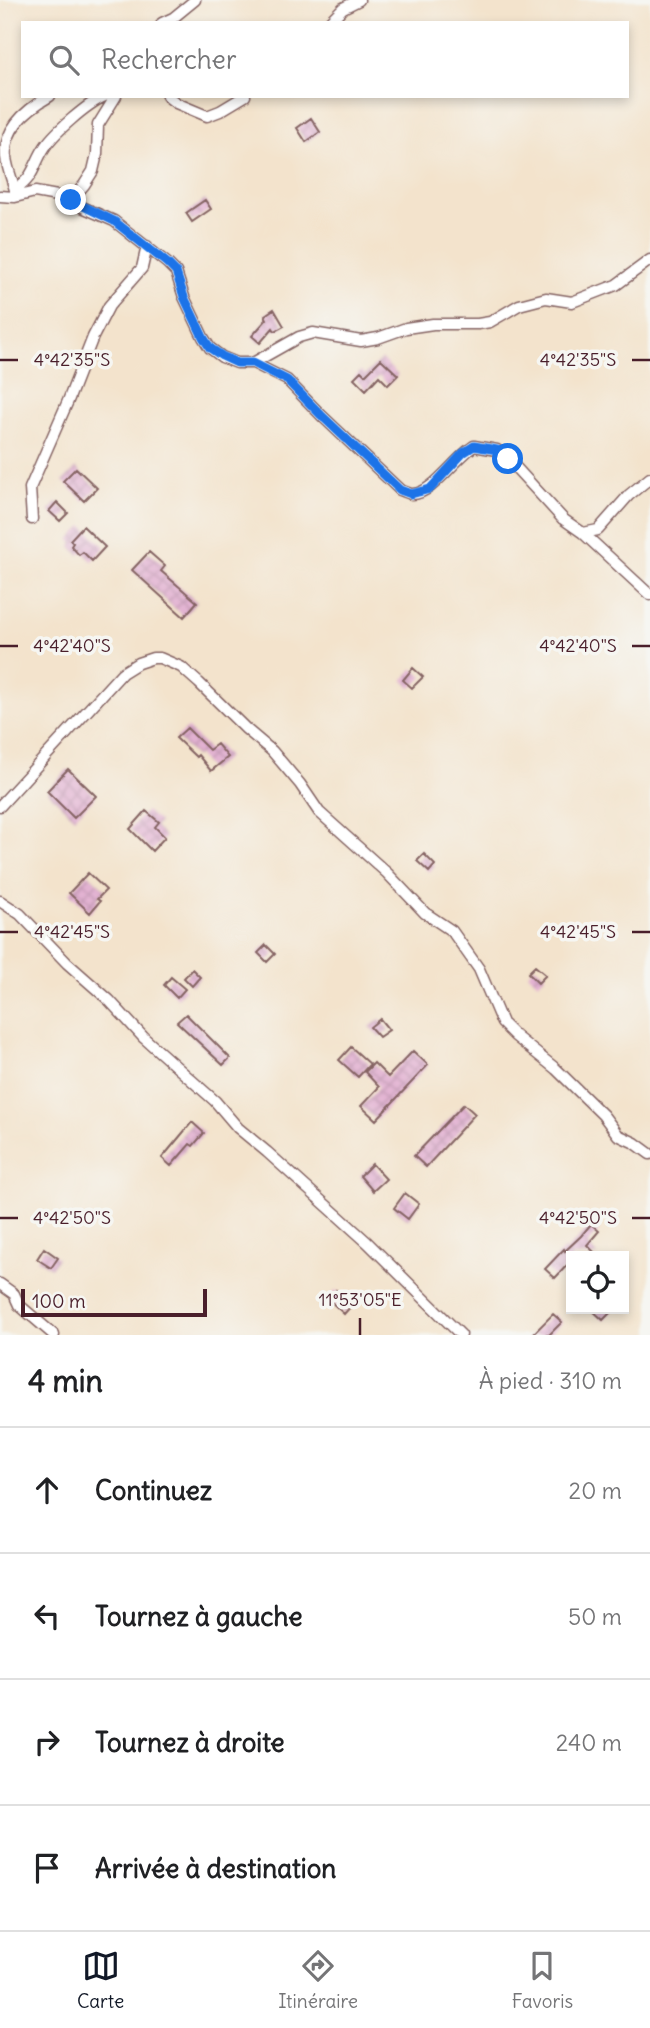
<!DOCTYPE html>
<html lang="fr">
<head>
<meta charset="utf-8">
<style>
  :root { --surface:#fff; --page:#f6f6f6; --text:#202124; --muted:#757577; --line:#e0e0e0; --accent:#111827 }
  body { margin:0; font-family:Delius,sans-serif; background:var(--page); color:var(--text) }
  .controls { position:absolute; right:21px; bottom:21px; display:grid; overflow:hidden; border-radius:0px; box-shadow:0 4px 10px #0003 }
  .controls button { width:63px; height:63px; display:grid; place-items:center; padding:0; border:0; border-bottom:2px solid var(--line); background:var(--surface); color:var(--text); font:35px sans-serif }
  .scale { position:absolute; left:21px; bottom:18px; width:186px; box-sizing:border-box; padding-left:7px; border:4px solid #4a1f2b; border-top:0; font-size:19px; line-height:24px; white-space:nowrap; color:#4a1f2b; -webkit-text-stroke:5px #f6f6f2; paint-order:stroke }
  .stop { position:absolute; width:21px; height:21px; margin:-16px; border:5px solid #1a73e8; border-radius:50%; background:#fff }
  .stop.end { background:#1a73e8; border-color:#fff; box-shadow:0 2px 7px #0008 }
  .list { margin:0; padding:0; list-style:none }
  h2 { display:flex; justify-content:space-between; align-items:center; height:91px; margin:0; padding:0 28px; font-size:30px }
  h2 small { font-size:23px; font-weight:400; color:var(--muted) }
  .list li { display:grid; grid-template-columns:46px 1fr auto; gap:21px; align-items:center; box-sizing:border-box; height:126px; padding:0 28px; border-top:2px solid var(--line) }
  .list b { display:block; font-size:26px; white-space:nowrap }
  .list em { font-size:23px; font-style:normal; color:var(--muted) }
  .icon { flex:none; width:38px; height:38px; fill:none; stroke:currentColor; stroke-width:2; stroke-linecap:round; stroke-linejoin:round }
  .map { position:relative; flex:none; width:650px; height:1335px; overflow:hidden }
  .search { position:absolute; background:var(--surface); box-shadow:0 4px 10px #0003; left:21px; right:21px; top:21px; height:77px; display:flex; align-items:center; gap:18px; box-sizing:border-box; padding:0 24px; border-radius:0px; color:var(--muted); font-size:26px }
  .sheet { height:595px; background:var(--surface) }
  nav { display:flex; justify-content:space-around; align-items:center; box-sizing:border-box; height:98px; border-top:2px solid var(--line); background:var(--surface); font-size:19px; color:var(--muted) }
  nav a { display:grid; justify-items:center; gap:4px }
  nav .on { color:var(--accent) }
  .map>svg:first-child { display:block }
  .building { fill:url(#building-cross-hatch) }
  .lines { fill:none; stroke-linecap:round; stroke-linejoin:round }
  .street-casing { stroke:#856463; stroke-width:13 }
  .street { stroke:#fff; stroke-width:10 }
  .route { stroke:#1a73e8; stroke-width:9 }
  .ticks { fill:none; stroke:#4a1f2b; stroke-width:2.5 }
  .ticks-label { font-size:18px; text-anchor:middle; fill:#4a1f2b; stroke:#f6f6f2; stroke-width:7; stroke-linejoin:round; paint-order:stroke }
</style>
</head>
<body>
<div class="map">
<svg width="650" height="1335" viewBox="0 0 650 1335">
  <defs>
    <pattern id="building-cross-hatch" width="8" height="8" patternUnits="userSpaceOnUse" patternTransform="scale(1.75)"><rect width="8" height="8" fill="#e2b1d1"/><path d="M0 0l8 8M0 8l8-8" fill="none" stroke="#c398b4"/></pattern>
  </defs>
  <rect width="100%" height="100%" fill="#f6f6f2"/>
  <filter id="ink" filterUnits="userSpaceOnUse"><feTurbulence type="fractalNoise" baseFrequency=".0143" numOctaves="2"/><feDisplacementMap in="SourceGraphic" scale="14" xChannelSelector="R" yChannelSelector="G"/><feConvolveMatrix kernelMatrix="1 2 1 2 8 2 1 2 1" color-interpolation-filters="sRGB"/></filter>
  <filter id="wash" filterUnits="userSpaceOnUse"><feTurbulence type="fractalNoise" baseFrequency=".00686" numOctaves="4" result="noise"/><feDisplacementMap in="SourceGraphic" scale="28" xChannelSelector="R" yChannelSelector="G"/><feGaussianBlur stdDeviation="1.57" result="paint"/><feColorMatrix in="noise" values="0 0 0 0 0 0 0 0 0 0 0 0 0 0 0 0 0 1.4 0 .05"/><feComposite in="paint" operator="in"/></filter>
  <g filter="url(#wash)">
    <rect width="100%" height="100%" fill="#f3e3cc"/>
    <g id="blocks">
      <path class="building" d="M311 118 320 132 306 142 297 128Z
        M205 200 211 209 192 222 186 213Z
        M274 309 284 326 275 331 273 328 260 343 252 336 267 319 265 315Z
        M381 359 398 375 388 385 379 376 366 390 354 378 361 371 365 375Z
        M76 468 97 488 84 501 63 481Z
        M57 502 68 513 60 521 49 511Z
        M83 526 105 547 92 561 83 552 79 555 71 546 73 543 70 540Z
        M149 552 165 566 161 571 197 602 184 617 132 570Z
        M413 668 423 677 412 688 403 680Z
        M187 728 209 750 217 744 228 757 211 771 198 755 196 757 176 738Z
        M68 769 96 796 74 818 47 791Z
        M146 811 159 822 155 827 165 837 152 851 130 829Z
        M424 854 435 865 429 872 417 861Z
        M88 873 106 890 97 899 100 901 90 913 69 893Z
        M266 945 275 954 267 962 258 953Z
        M535 966 546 975 538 983 528 973Z
        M192 969 200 977 192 986 184 978Z
        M171 977 185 989 177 998 164 985Z
        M186 1014 230 1058 223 1065 177 1022Z
        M380 1019 389 1030 379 1037 370 1027Z
        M351 1047 370 1064 358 1077 339 1060Z
        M413 1051 428 1065 376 1120 361 1106 379 1087 365 1072 374 1063 388 1077Z
        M464 1104 475 1114 426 1167 414 1156Z
        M192 1122 204 1133 193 1146 190 1144 171 1166 162 1158Z
        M372 1164 386 1179 373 1191 360 1176Z
        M405 1193 419 1204 408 1219 394 1208Z
        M591 1224 599 1231 587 1245 598 1256H571V1261L555 1278 545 1269 564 1249 565 1251 581 1236Z
        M44 1248 58 1258 51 1268 37 1259Z
        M336 1290 352 1305 344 1314 328 1299Z
        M591 1309H614L603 1320Z
        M553 1314 562 1322 549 1335H532Z"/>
    </g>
  </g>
  <g filter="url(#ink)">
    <use href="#blocks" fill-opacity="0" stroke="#856463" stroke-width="2"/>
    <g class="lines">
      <g class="street-casing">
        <path id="street" d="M162 23 173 18 195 0
          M328 23 343 8 359 0
          M167 96 176 103 207 116 220 111 245 96
          M15 190C12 179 7 168 6 157 3 128 27 109 50 96
          M0 196 15 197 35 192 57 196 114 221 167 263 176 272 184 297 203 337 210 348 222 357 237 363H253L287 380 321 415 400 490C401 490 410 494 411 494 431 496 455 458 474 446L497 450 508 459 563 519 583 533 650 595
          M15 197V190C34 177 33 167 43 150 52 134 88 103 105 96
          M71 200 84 185 93 171 97 154 98 125 116 96
          M253 363 299 337 313 333 361 341 378 338 406 328 433 324H478L490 322 519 305 546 298 572 302 616 285 650 260
          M32 519 30 488 68 401 93 337 109 306 142 268 147 246
          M583 533 598 530 629 495 650 478
          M0 806 122 673 138 663 153 658H160L181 667 199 683 246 729 272 751 300 784 319 812 387 873 425 913 452 931 479 969 502 1023 515 1036 556 1069 603 1115 618 1135 635 1143 650 1154
          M0 901 20 914 67 963 109 1000 144 1038 215 1101 238 1128 267 1152 367 1242 461 1335
          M0 1284 14 1294 19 1305 54 1335"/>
      </g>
      <use href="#street" class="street"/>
    </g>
  </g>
  <g class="lines" filter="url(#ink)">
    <path class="route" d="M71 200 114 221 167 263 176 272 184 297 203 337 210 348 222 356 237 363H253L287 380 321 415 400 490 411 494 430 489 463 453 474 446 497 450 508 459"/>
  </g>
  <path class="ticks" d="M0 360H18M632 360H650M0 646H18M632 646H650M0 932H18M632 932H650M0 1218H18M632 1218H650M360 1318V1335"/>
  <g class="ticks-label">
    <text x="72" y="366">4°42'35"S</text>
    <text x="578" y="366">4°42'35"S</text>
    <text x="72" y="652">4°42'40"S</text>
    <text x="578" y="652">4°42'40"S</text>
    <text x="72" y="938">4°42'45"S</text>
    <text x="578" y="938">4°42'45"S</text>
    <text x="72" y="1224">4°42'50"S</text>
    <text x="578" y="1224">4°42'50"S</text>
    <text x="360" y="1306">11°53'05"E</text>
  </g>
</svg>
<div class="controls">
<button><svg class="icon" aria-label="locate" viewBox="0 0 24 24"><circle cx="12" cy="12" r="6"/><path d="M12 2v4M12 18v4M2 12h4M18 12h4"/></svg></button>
</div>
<div class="scale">100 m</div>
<div class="stop" style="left:508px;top:459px"></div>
<div class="stop end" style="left:71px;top:200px"></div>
<div class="search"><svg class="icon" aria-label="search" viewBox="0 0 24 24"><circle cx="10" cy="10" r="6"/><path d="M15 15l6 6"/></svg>Rechercher</div>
</div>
<section class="sheet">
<h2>4 min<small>À pied · 310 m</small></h2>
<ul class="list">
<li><svg class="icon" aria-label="ahead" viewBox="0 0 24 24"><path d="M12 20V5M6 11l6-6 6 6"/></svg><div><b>Continuez</b></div><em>20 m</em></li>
<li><svg class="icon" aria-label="left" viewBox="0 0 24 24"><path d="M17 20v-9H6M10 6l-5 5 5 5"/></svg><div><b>Tournez à gauche</b></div><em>50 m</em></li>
<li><svg class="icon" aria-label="right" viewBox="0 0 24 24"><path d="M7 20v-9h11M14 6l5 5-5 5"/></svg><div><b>Tournez à droite</b></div><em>240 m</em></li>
<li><svg class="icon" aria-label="arrive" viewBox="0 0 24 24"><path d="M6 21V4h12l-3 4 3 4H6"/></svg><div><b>Arrivée à destination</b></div></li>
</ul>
</section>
<nav>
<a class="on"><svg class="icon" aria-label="map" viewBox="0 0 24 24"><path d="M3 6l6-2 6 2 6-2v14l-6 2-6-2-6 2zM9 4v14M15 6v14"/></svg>Carte</a>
<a><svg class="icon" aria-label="directions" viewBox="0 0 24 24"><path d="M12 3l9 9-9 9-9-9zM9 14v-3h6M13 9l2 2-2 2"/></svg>Itinéraire</a>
<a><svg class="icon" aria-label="saved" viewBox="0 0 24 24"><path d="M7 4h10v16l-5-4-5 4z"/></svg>Favoris</a>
</nav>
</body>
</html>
